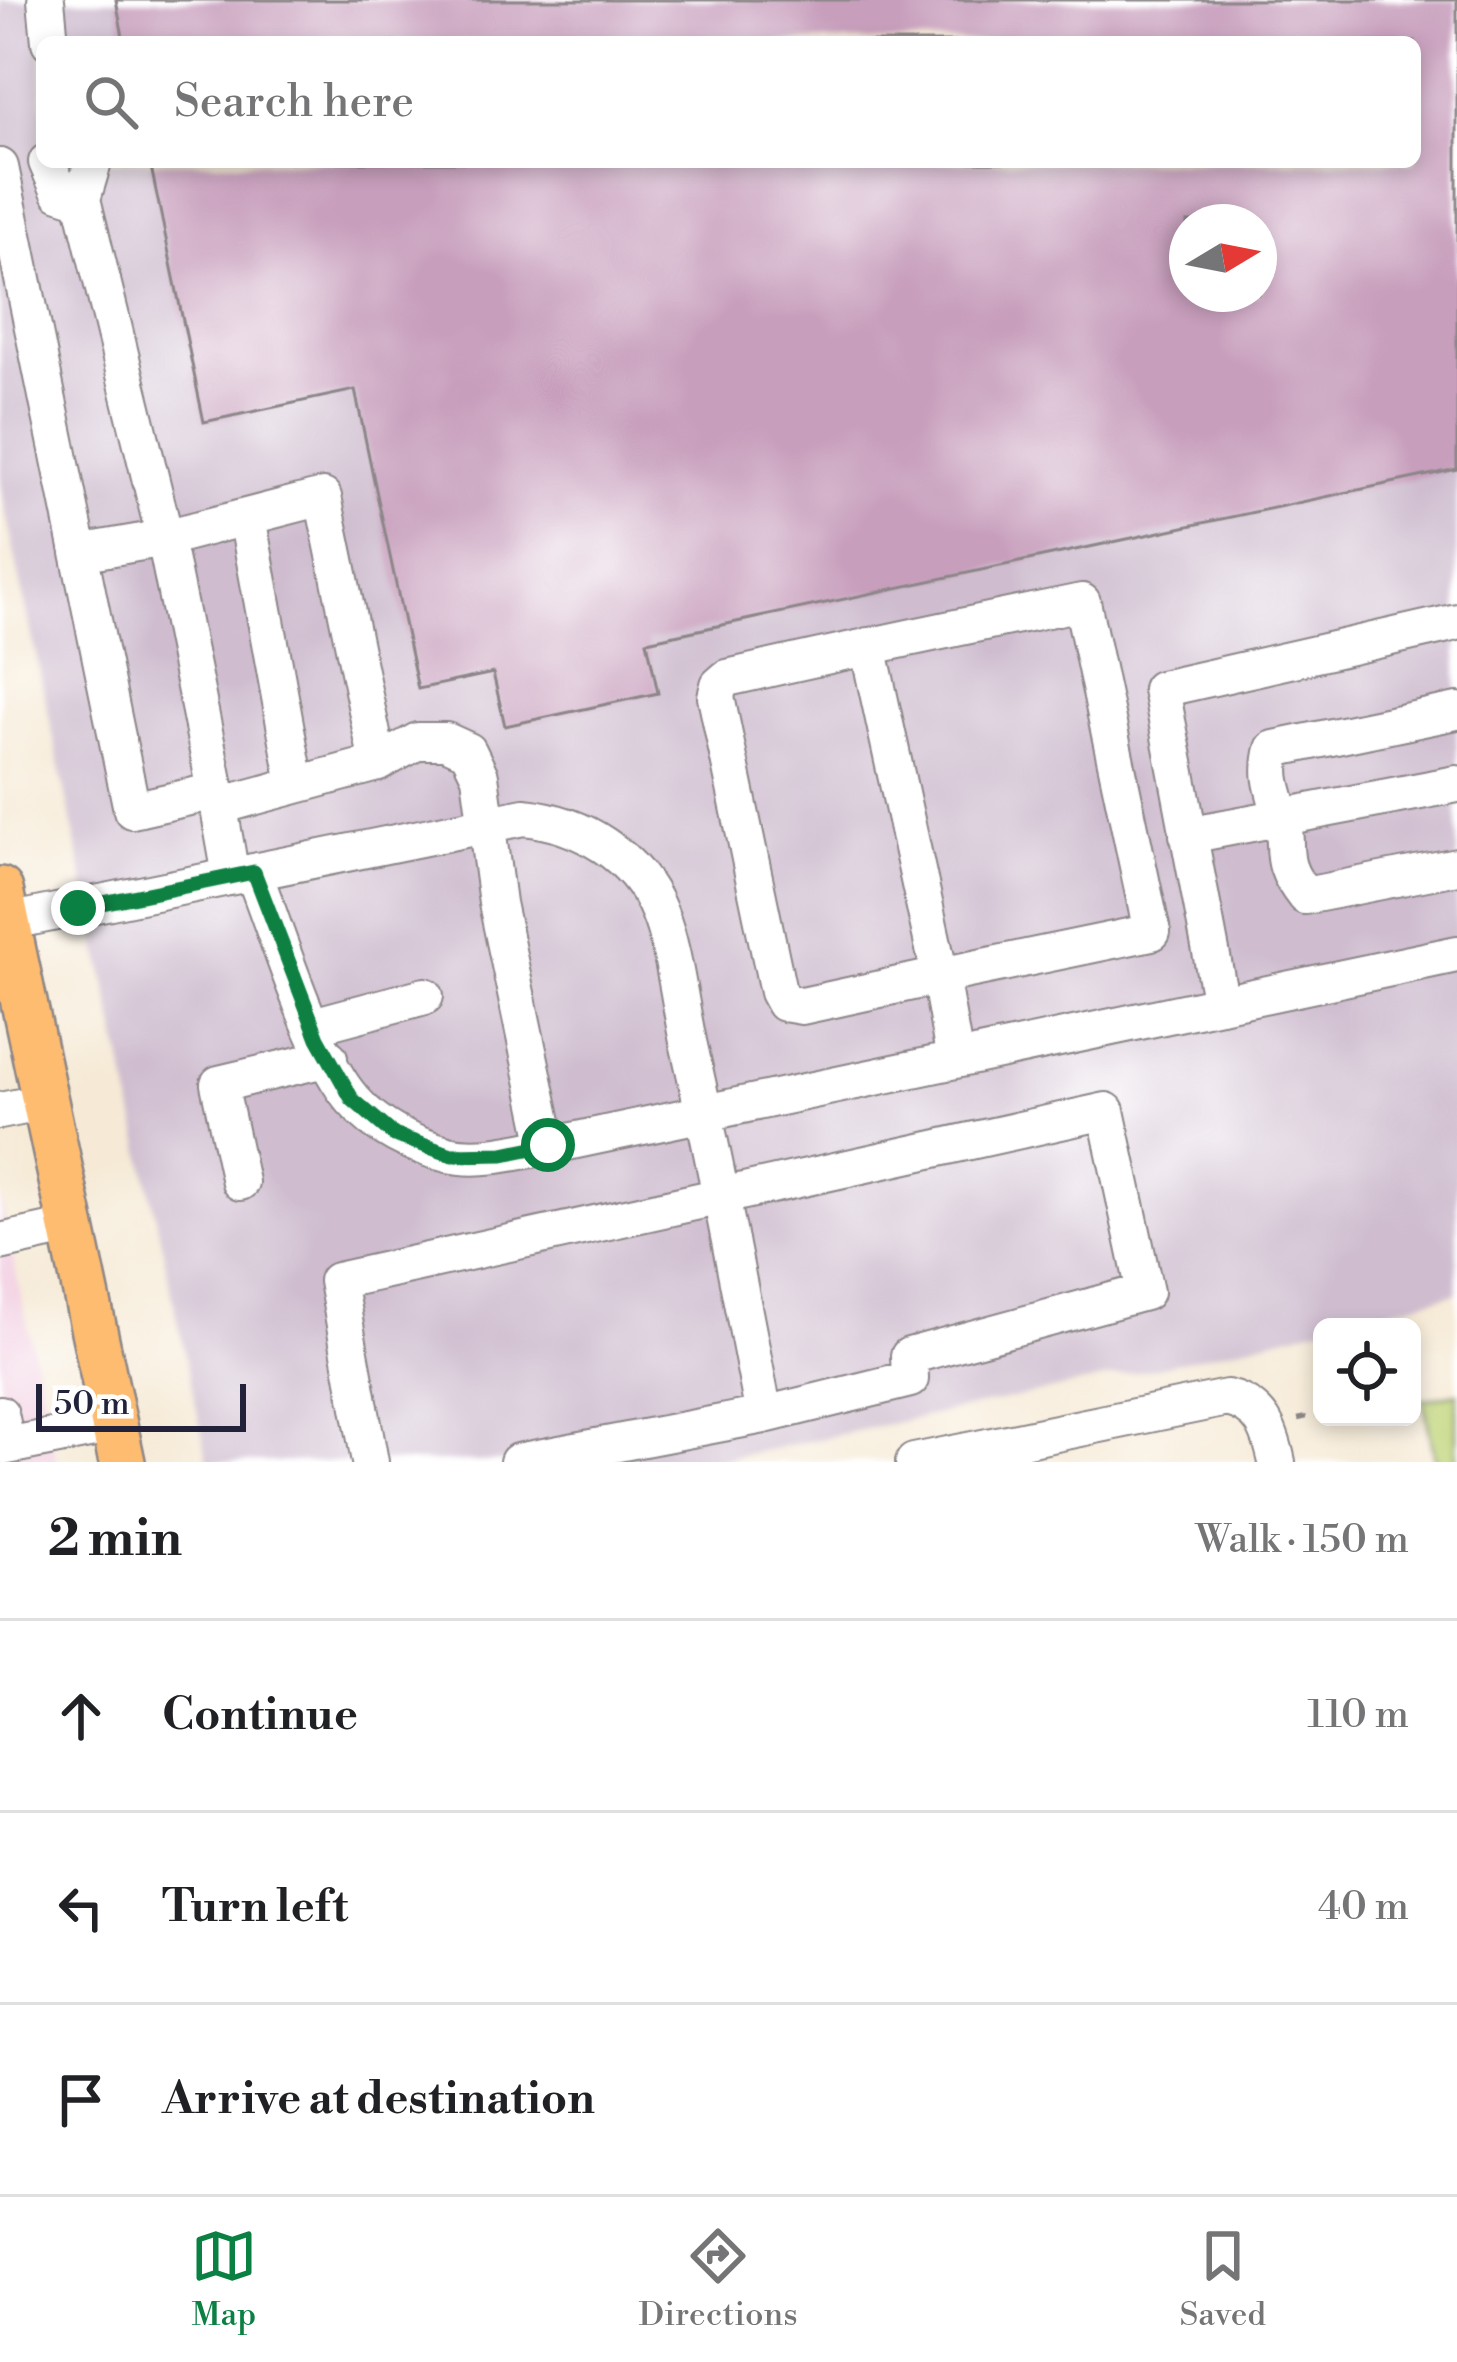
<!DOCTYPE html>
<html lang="en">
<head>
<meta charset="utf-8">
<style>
  :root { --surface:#fff; --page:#f6f6f6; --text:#202124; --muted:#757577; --line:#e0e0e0; --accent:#0b8043 }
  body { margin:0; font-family:"Libre Bodoni",serif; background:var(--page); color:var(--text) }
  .controls { position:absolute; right:36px; bottom:36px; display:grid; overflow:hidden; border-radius:18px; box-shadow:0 6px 18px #0003 }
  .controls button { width:108px; height:108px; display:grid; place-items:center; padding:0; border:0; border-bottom:3px solid var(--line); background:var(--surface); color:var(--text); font:60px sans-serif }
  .compass { position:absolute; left:1169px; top:204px; width:108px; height:108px; border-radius:50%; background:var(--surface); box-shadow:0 6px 18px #0003; rotate:80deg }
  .scale { position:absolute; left:36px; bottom:30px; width:210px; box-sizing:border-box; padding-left:12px; border:6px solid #22223b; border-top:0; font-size:33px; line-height:42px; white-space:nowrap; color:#22223b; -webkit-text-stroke:9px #fff; paint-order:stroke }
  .stop { position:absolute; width:36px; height:36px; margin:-27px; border:9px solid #0b8043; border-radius:50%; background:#fff }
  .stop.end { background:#0b8043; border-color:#fff; box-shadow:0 3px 12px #0008 }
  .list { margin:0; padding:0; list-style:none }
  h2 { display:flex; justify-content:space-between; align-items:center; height:156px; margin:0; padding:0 48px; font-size:51px }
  h2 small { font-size:39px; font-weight:400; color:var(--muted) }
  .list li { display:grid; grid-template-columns:78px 1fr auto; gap:36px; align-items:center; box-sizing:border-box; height:192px; padding:0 48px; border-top:3px solid var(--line) }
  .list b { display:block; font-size:45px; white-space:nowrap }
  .list em { font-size:39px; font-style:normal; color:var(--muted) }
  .icon { flex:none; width:66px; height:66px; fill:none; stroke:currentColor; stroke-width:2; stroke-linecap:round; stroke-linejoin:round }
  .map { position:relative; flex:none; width:1457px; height:1462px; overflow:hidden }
  .search { position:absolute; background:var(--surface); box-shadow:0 6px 18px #0003; left:36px; right:36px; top:36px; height:132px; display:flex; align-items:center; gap:30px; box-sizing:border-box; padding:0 42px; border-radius:18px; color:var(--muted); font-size:45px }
  .sheet { height:732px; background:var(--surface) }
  nav { display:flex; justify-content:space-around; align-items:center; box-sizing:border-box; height:168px; border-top:3px solid var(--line); background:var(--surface); font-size:33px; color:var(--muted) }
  nav a { display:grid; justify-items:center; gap:6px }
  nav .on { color:var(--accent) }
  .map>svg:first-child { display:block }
  .built { fill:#f2cfe1 }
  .industrial { fill:#cfbdcf; fill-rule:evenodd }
  .green { fill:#c1d579; stroke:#727c5a; stroke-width:3 }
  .building { fill:#c79ebc; fill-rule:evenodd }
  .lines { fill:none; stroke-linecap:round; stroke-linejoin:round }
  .minor-casing { stroke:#8c8688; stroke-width:40 }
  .major-casing { stroke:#8c8688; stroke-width:50 }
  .path { stroke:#8c8688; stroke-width:4.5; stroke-dasharray:9 9; stroke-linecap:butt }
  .minor { stroke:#fff; stroke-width:36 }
  .major { stroke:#fdbc70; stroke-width:45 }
  .route { stroke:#0b8043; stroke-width:15 }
</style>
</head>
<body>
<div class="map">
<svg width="1457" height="1462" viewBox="0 0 1457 1462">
  <rect width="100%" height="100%" fill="#fff"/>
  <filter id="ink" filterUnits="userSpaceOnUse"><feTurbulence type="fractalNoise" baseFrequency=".00833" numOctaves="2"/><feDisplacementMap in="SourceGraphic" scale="24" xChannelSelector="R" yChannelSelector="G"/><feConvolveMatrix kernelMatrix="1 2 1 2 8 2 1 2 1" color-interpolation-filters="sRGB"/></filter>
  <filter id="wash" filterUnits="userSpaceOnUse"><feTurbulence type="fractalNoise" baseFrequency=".004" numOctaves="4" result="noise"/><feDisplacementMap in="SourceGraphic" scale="48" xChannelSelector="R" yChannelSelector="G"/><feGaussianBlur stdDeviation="2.7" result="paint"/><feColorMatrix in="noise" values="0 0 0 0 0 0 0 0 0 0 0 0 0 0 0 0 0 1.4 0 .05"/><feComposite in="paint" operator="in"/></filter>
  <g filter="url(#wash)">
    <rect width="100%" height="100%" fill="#f6ead6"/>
    <path class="built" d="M0 1197 57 1462H0Z"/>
    <path class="industrial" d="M0 0H1457V1293L1138 1372 709 1462H208L0 486ZM42 42H1415V162H42ZM1187 222H1259V294H1187Z"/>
    <path class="green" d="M1457 1393V1462H1436L1423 1400Z"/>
    <g id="blocks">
      <path class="building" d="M116 0H1457V469L647 641 658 693 505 726 493 673 418 689 355 390 204 422 150 162H1415V42H124ZM1187 222H1259V294H1187Z"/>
    </g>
  </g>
  <g filter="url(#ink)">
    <use href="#blocks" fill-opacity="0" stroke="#8c8688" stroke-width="3"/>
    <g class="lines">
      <g class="minor-casing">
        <path id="minor" d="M46 0 50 42
          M47 162 60 192 82 199
          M93 162 82 199 165 538 216 791
          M0 167 132 810 216 791 231 876
          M247 517 296 784
          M79 553 165 538 323 497 378 763 219 806
          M868 646 940 976 802 1006 784 1003 778 992 716 697 719 685 727 678C845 651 964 626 1082 602L1152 932 940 976 955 1060
          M1457 711 1274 749C1267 775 1274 790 1281 814 1291 851 1275 858 1305 896L1457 866
          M378 763 418 741H446L468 751 480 776 497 903 548 1146
          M1188 835 1457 784
          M253 872C277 932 313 1055 353 1100 377 1128 413 1146 448 1154 482 1162 524 1150 558 1144L1457 954
          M7 922 524 817C581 823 636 855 659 912 674 948 680 1006 689 1046 717 1168 740 1292 764 1415
          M1221 1004 1161 689 1457 622
          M313 1026 425 996
          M0 1111 45 1102
          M240 1182 219 1084 329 1058
          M0 1242 72 1226
          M0 1414 7 1446 114 1425
          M370 1462 337 1281 1106 1111 1145 1292 909 1356 910 1379 764 1415 518 1462
          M914 1462 1227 1398C1262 1406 1270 1430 1277 1462"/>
      </g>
      <g class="major-casing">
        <path id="major" d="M0 890 122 1462"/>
      </g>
      <path class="path" d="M1412 1394 1418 1393 1423 1400
        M1298 1419 1322 1414"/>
      <use href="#minor" class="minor"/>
      <use href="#major" class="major"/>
    </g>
  </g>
  <g class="lines" filter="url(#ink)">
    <path class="route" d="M78 908 254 872 318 1038 352 1099 394 1135 452 1155 503 1154 548 1145"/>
  </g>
</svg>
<div class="controls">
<button><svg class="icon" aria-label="locate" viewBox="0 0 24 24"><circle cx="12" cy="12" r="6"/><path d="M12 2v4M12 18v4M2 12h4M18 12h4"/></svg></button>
</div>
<svg class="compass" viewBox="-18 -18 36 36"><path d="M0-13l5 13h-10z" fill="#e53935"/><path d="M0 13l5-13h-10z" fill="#757577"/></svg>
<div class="scale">50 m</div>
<div class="stop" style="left:548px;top:1145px"></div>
<div class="stop end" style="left:78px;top:908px"></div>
<div class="search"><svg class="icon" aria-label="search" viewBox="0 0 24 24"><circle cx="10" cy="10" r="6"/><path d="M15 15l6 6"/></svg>Search here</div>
</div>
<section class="sheet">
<h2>2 min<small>Walk · 150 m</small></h2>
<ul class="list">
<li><svg class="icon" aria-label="ahead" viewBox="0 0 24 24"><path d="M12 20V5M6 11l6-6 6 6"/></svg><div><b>Continue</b></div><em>110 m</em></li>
<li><svg class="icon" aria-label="left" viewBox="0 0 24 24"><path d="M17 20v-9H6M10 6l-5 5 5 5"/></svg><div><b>Turn left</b></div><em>40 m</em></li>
<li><svg class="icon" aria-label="arrive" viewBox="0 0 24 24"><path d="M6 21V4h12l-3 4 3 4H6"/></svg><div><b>Arrive at destination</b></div></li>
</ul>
</section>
<nav>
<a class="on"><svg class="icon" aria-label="map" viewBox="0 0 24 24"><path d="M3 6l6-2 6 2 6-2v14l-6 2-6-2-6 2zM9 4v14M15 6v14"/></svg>Map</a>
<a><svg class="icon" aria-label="directions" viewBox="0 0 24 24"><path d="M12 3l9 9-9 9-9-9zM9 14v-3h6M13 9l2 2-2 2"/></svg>Directions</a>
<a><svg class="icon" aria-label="saved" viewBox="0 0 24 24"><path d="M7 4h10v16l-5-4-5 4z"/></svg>Saved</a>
</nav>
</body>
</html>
